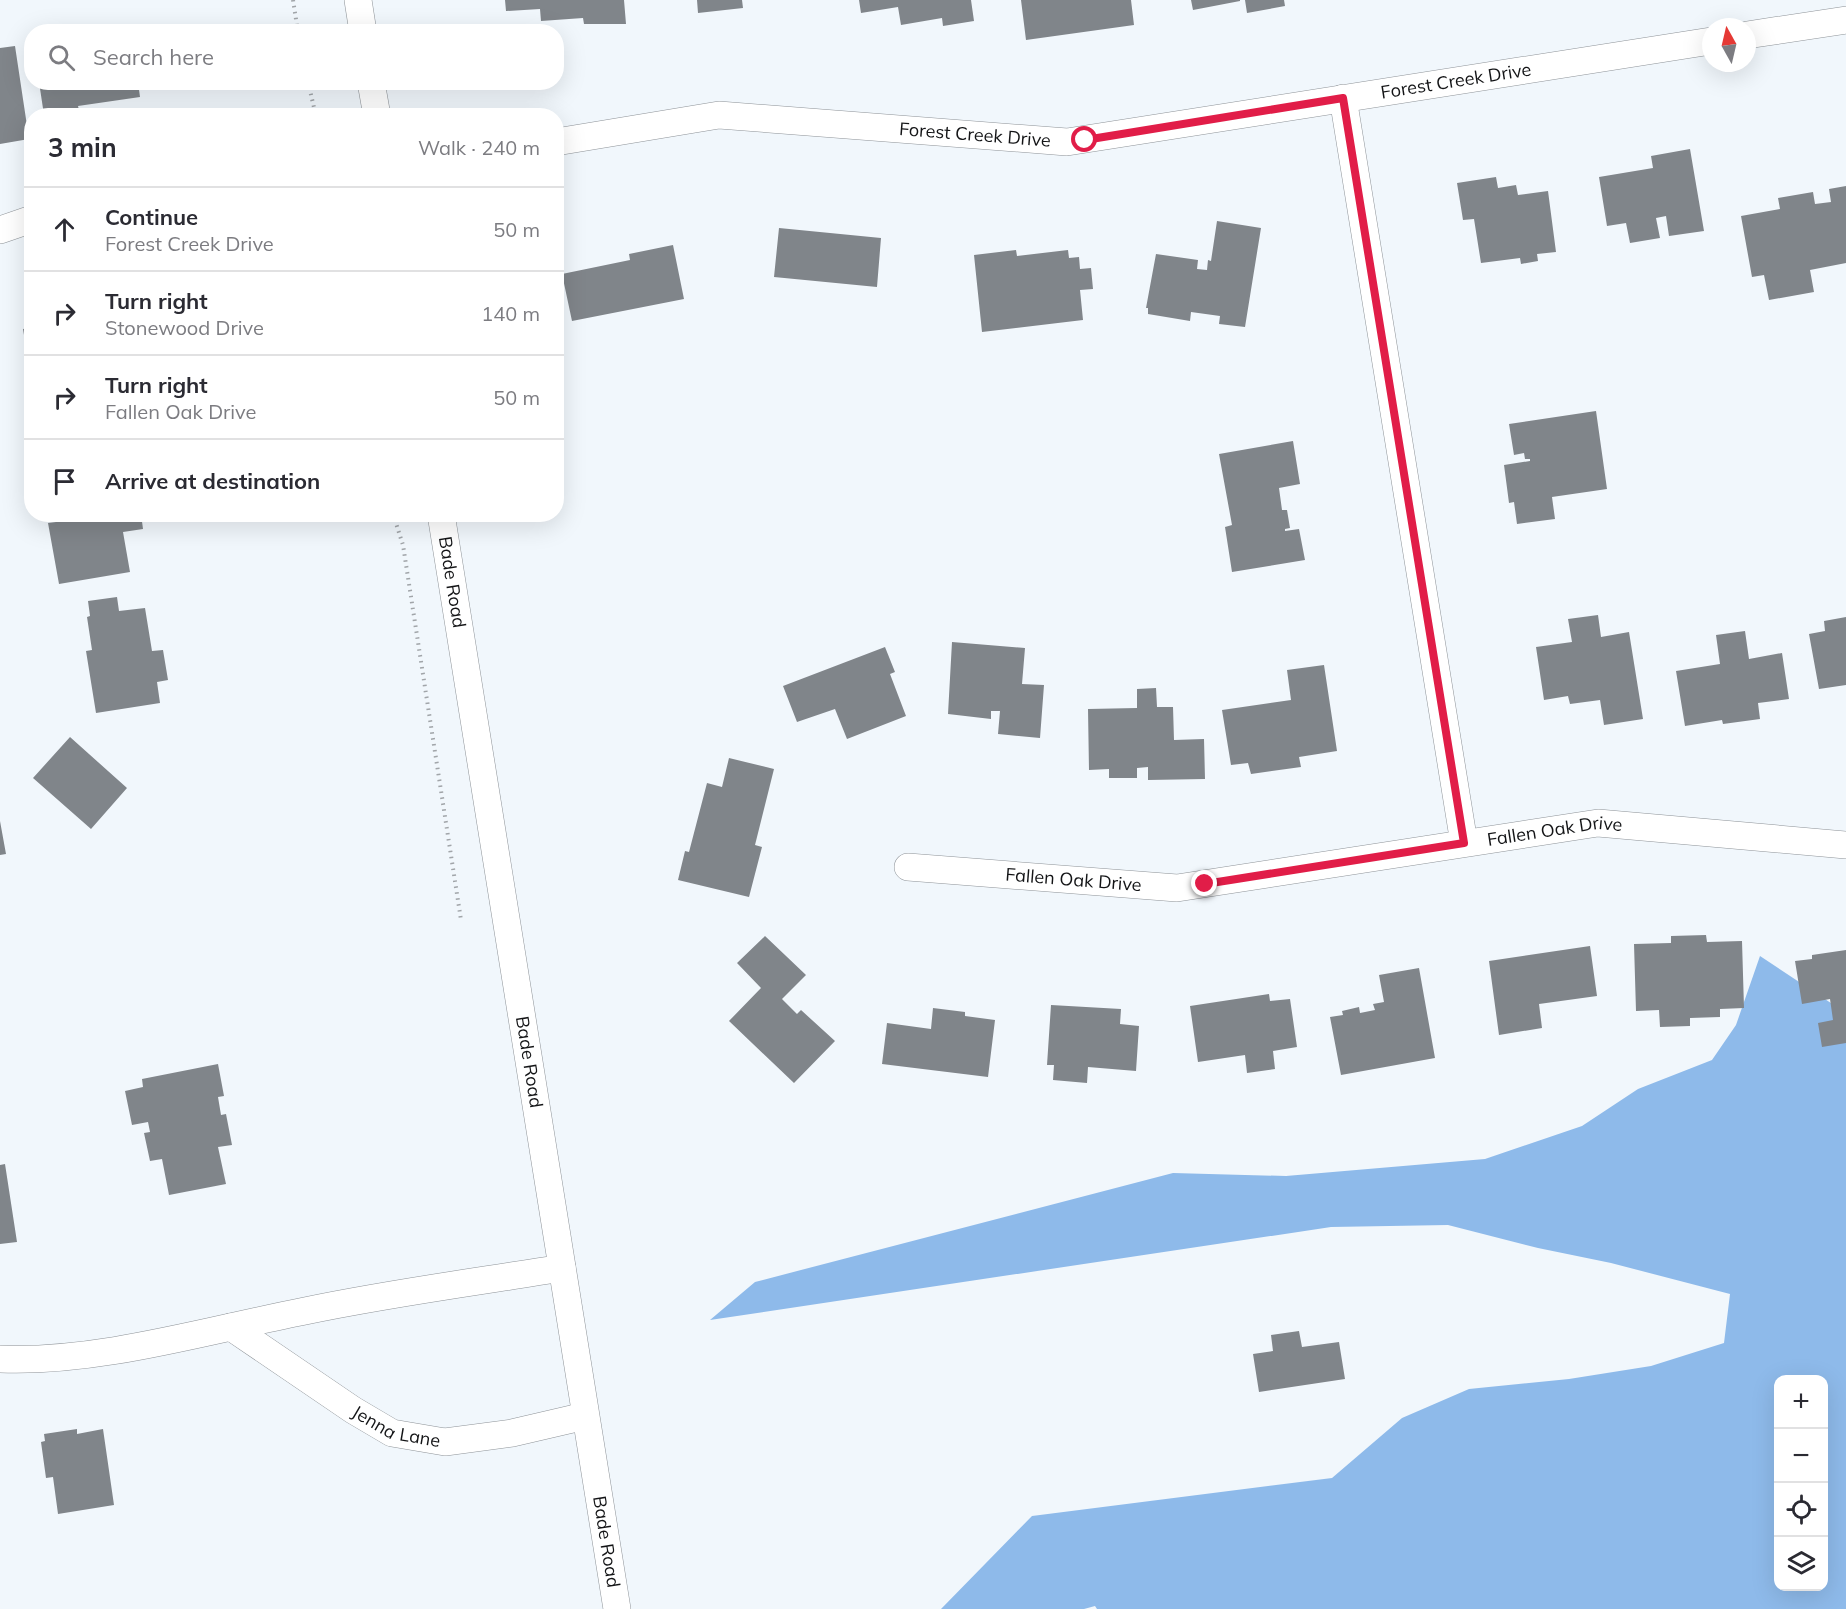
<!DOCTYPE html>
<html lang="en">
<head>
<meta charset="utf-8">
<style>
  :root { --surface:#fff; --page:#f7f7f7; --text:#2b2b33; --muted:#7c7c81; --line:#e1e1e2 }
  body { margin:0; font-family:Mulish,sans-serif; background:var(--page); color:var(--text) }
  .controls { position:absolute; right:18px; bottom:18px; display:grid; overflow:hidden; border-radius:12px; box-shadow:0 6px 24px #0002 }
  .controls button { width:54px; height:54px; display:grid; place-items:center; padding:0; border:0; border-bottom:2px solid var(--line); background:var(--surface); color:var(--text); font:30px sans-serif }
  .compass { position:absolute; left:1702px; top:18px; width:54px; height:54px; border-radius:50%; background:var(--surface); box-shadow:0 6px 24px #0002; rotate:352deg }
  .stop { position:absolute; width:18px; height:18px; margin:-14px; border:4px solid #e11d48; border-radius:50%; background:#fff }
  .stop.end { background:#e11d48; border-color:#fff; box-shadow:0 2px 6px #0008 }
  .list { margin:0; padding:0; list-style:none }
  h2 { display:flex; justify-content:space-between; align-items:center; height:78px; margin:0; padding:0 24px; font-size:26px }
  h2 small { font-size:20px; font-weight:400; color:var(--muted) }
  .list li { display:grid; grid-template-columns:39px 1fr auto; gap:18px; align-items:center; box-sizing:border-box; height:84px; padding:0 24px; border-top:2px solid var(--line) }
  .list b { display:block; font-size:22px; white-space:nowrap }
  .list p { margin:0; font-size:20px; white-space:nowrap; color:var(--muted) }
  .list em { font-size:20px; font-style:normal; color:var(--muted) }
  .icon { flex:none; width:33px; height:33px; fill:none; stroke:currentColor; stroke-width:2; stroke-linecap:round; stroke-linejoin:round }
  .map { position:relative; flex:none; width:1846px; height:1609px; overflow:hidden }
  .search { position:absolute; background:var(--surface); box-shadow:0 6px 24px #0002; left:24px; top:24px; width:540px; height:66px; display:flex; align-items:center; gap:15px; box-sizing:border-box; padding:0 21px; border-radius:24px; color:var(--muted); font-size:22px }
  .panel { position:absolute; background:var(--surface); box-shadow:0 6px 24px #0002; left:24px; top:108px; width:540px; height:414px; border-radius:24px }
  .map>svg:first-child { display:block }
  .forest { fill:#8ebaea; fill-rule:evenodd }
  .building { fill:#80858a }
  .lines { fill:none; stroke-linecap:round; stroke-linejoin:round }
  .street-casing { stroke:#8e9398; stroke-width:28 }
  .path { stroke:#a1a5a9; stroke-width:4; stroke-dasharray:1.5 4.5; stroke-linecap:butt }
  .street { stroke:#fff; stroke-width:27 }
  .route { stroke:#e11d48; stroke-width:8 }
  .labels { text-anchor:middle; stroke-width:5; stroke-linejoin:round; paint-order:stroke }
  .street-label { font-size:18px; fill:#131416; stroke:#fff }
</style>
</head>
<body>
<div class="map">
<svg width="1846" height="1609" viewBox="0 0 1846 1609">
  <rect width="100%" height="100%" fill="#f1f7fc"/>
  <path class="forest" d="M1760 956 1846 1013V1609H1097L1095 1606 1084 1609H941L1032 1516 1332 1478 1402 1418 1469 1389 1569 1379 1651 1366 1724 1343 1730 1294 1611 1263 1538 1248 1448 1225 1331 1227 710 1320 755 1282 1173 1173 1286 1176 1485 1159 1582 1126 1638 1089 1712 1060 1736 1025ZM1778 1380H1824V1586H1778Z"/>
  <path class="building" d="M505 0H624L626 24H584L583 18 541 21 540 9 506 11Z
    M697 0H742L743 8 698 13Z
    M859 0H971L974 21 943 26 942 18 901 25 898 7 861 13Z
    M1021 0H1131L1134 25 1026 40Z
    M1191 0H1240V1L1193 10Z
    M1245 0H1284L1285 6 1247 13Z
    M15 46 29 139 0 144V48Z
    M39 82H138L140 97 78 106 79 110 44 115Z
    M1690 149 1704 231 1669 236 1666 216 1656 218 1660 238 1630 243 1626 223 1607 226 1599 177 1653 168 1651 156Z
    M1496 177 1498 188 1516 185 1518 195 1548 191 1556 252 1537 254 1538 261 1521 264 1520 258 1481 263 1474 219 1463 220 1457 183Z
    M1846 186V263L1810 270 1814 292 1769 300 1764 275 1752 277 1741 216 1780 209 1778 198 1813 192 1815 204 1831 202 1829 189Z
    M1217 221 1261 228 1245 327 1219 324 1220 316 1191 312 1190 321 1148 314V308H1146L1156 254 1198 260 1197 269 1207 270 1208 260 1211 261Z
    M779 228 881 238 877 287 774 277Z
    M673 245 684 299 572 321 562 274 630 260 629 254Z
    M1016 250 1017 256 1068 250 1069 258 1079 257 1080 269 1091 268 1093 289 1080 290 1083 320 982 332 974 255Z
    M32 305V371H30L23 329 29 328 27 312Z
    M1596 411 1607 489 1552 497 1555 519 1517 524 1514 502 1509 503 1504 465 1530 461V459H1525L1524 453 1514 455 1509 424Z
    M1293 441 1300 484 1279 488 1282 510H1287L1290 528 1285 529V531L1299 529 1305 560 1232 572 1225 527 1232 525 1219 454Z
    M55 514H141L143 529 123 532 130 572 59 584 48 523 56 522Z
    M117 597 119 611 145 608 152 651 163 650 168 680 157 682 160 703 96 713 86 651 92 650 87 617 90 616 88 601Z
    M1598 615 1601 637 1629 632 1643 719 1604 725 1600 700 1570 704 1568 696 1544 700 1536 647 1572 642 1568 619Z
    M1846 617V685L1819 689 1809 634 1825 631 1824 621Z
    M1745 631 1749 659 1782 653 1789 699 1758 703 1760 719 1723 724 1722 720 1685 726 1676 671 1720 664 1716 635Z
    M952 642 1025 648 1022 684 1044 685 1040 738 998 734 1000 711H991V719L948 714Z
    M885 647 895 672 890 674 906 716 847 739 835 709 797 722 783 686Z
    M1324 665 1337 751 1299 757 1301 767 1251 774 1248 763 1231 765 1222 710 1291 700 1287 670Z
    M1156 688 1157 707H1173L1174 740 1204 739 1205 779 1148 780V767L1137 768V778H1109V769L1089 770 1088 709 1137 708V689Z
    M70 737 127 788 91 829 33 778Z
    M729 758 774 769 755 845 762 847 749 897 678 880 685 851 689 852 707 783 722 787Z
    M0 821 6 854 0 855Z
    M1706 935 1707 942 1742 941 1744 1008 1720 1009V1017L1690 1018V1026L1660 1027 1659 1010 1636 1011 1634 944 1671 943V936Z
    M765 936 806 975 782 999 797 1014 801 1010 835 1041 794 1083 729 1021 761 988 737 963Z
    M1590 946 1597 996 1539 1004 1542 1028 1499 1035 1489 961Z
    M1846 950V1043L1822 1047 1818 1023 1833 1020 1830 999 1802 1004 1795 961 1812 959V955Z
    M1419 968 1435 1058 1341 1075 1330 1017 1343 1015 1342 1011 1359 1007 1360 1013 1375 1010 1373 1004 1384 1002 1379 975Z
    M1269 994 1270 1001 1290 999 1297 1047 1273 1051 1275 1069 1247 1073 1245 1055 1198 1062 1190 1006Z
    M1051 1005 1121 1009 1120 1024 1139 1026 1136 1071 1088 1067 1087 1083 1053 1080 1054 1065H1047Z
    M933 1008 965 1012V1016L995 1020 988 1077 882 1064 887 1023 931 1029Z
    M218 1064 224 1096 218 1097 221 1115 226 1114 232 1145 218 1147 226 1184 169 1195 162 1159 150 1161 144 1133 150 1132 148 1122 132 1125 125 1091 143 1087 142 1079Z
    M5 1164 17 1242 0 1244V1165Z
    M1299 1331 1302 1347 1339 1342 1345 1379 1259 1392 1253 1354 1273 1351 1271 1335Z
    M77 1429V1434L103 1429 114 1505 58 1514 53 1477 46 1478 41 1442 45 1441 44 1434Z"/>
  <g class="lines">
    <g class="street-casing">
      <g id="street">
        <path d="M358 0 363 32"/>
        <path d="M1747 35 1846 20"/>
        <path d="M371 82 377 116"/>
        <path d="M1343 98 1464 843"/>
        <path id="s1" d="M556 142 719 115 1067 142 1711 41"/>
        <path d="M0 230 32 219"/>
        <path id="s2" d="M441 514 617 1609"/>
        <path id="s3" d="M908 867 1177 888 1598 823 1846 845"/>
        <path id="s4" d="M231 1327 353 1410 392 1433 445 1442 512 1433 585 1416"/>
        <path d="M0 1359C99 1363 208 1330 305 1311 390 1293 476 1282 562 1268"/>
      </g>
    </g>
    <path class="path" d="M293 0 298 32
      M308 82 316 116
      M393 514 403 545 461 920"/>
    <use href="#street" class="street"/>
  </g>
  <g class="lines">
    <path class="route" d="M1085 140 1343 98 1464 843 1205 884"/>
  </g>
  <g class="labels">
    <g class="street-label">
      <text dy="6" stroke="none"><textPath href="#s1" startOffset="908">Forest Creek Drive</textPath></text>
      <text dy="6" stroke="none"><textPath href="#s1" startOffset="422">Forest Creek Drive</textPath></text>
      <text dy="6" stroke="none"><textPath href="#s2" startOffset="69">Bade Road</textPath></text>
      <text dy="6" stroke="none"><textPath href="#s3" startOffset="652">Fallen Oak Drive</textPath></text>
      <text dy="6" stroke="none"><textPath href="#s3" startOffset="166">Fallen Oak Drive</textPath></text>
      <text dy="6" stroke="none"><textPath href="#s2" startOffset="555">Bade Road</textPath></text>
      <text dy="6" stroke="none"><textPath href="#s4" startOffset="195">Jenna Lane</textPath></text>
      <text dy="6" stroke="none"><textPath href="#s2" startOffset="1041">Bade Road</textPath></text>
    </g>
  </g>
</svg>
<div class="controls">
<button>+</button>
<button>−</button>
<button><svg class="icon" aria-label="locate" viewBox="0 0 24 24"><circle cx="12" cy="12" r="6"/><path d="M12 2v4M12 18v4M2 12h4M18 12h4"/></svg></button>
<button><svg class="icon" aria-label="layers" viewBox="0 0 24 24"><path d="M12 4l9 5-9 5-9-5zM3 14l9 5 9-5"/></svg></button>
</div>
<svg class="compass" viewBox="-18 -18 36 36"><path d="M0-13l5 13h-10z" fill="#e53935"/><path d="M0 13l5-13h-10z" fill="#7c7c81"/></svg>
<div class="stop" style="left:1085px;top:140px"></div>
<div class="stop end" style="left:1205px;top:884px"></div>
<div class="search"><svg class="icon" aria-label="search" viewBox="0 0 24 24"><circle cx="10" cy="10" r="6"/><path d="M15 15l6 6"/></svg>Search here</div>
<section class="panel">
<h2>3 min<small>Walk · 240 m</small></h2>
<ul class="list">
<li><svg class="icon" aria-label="ahead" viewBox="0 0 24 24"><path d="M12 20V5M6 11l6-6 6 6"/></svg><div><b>Continue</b><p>Forest Creek Drive</p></div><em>50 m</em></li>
<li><svg class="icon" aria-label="right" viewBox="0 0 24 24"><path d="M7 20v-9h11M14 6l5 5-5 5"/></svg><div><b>Turn right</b><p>Stonewood Drive</p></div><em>140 m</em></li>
<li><svg class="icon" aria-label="right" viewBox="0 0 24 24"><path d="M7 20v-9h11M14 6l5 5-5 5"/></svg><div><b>Turn right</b><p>Fallen Oak Drive</p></div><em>50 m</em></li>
<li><svg class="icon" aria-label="arrive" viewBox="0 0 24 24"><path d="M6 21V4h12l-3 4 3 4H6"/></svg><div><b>Arrive at destination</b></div></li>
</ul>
</section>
</div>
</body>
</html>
